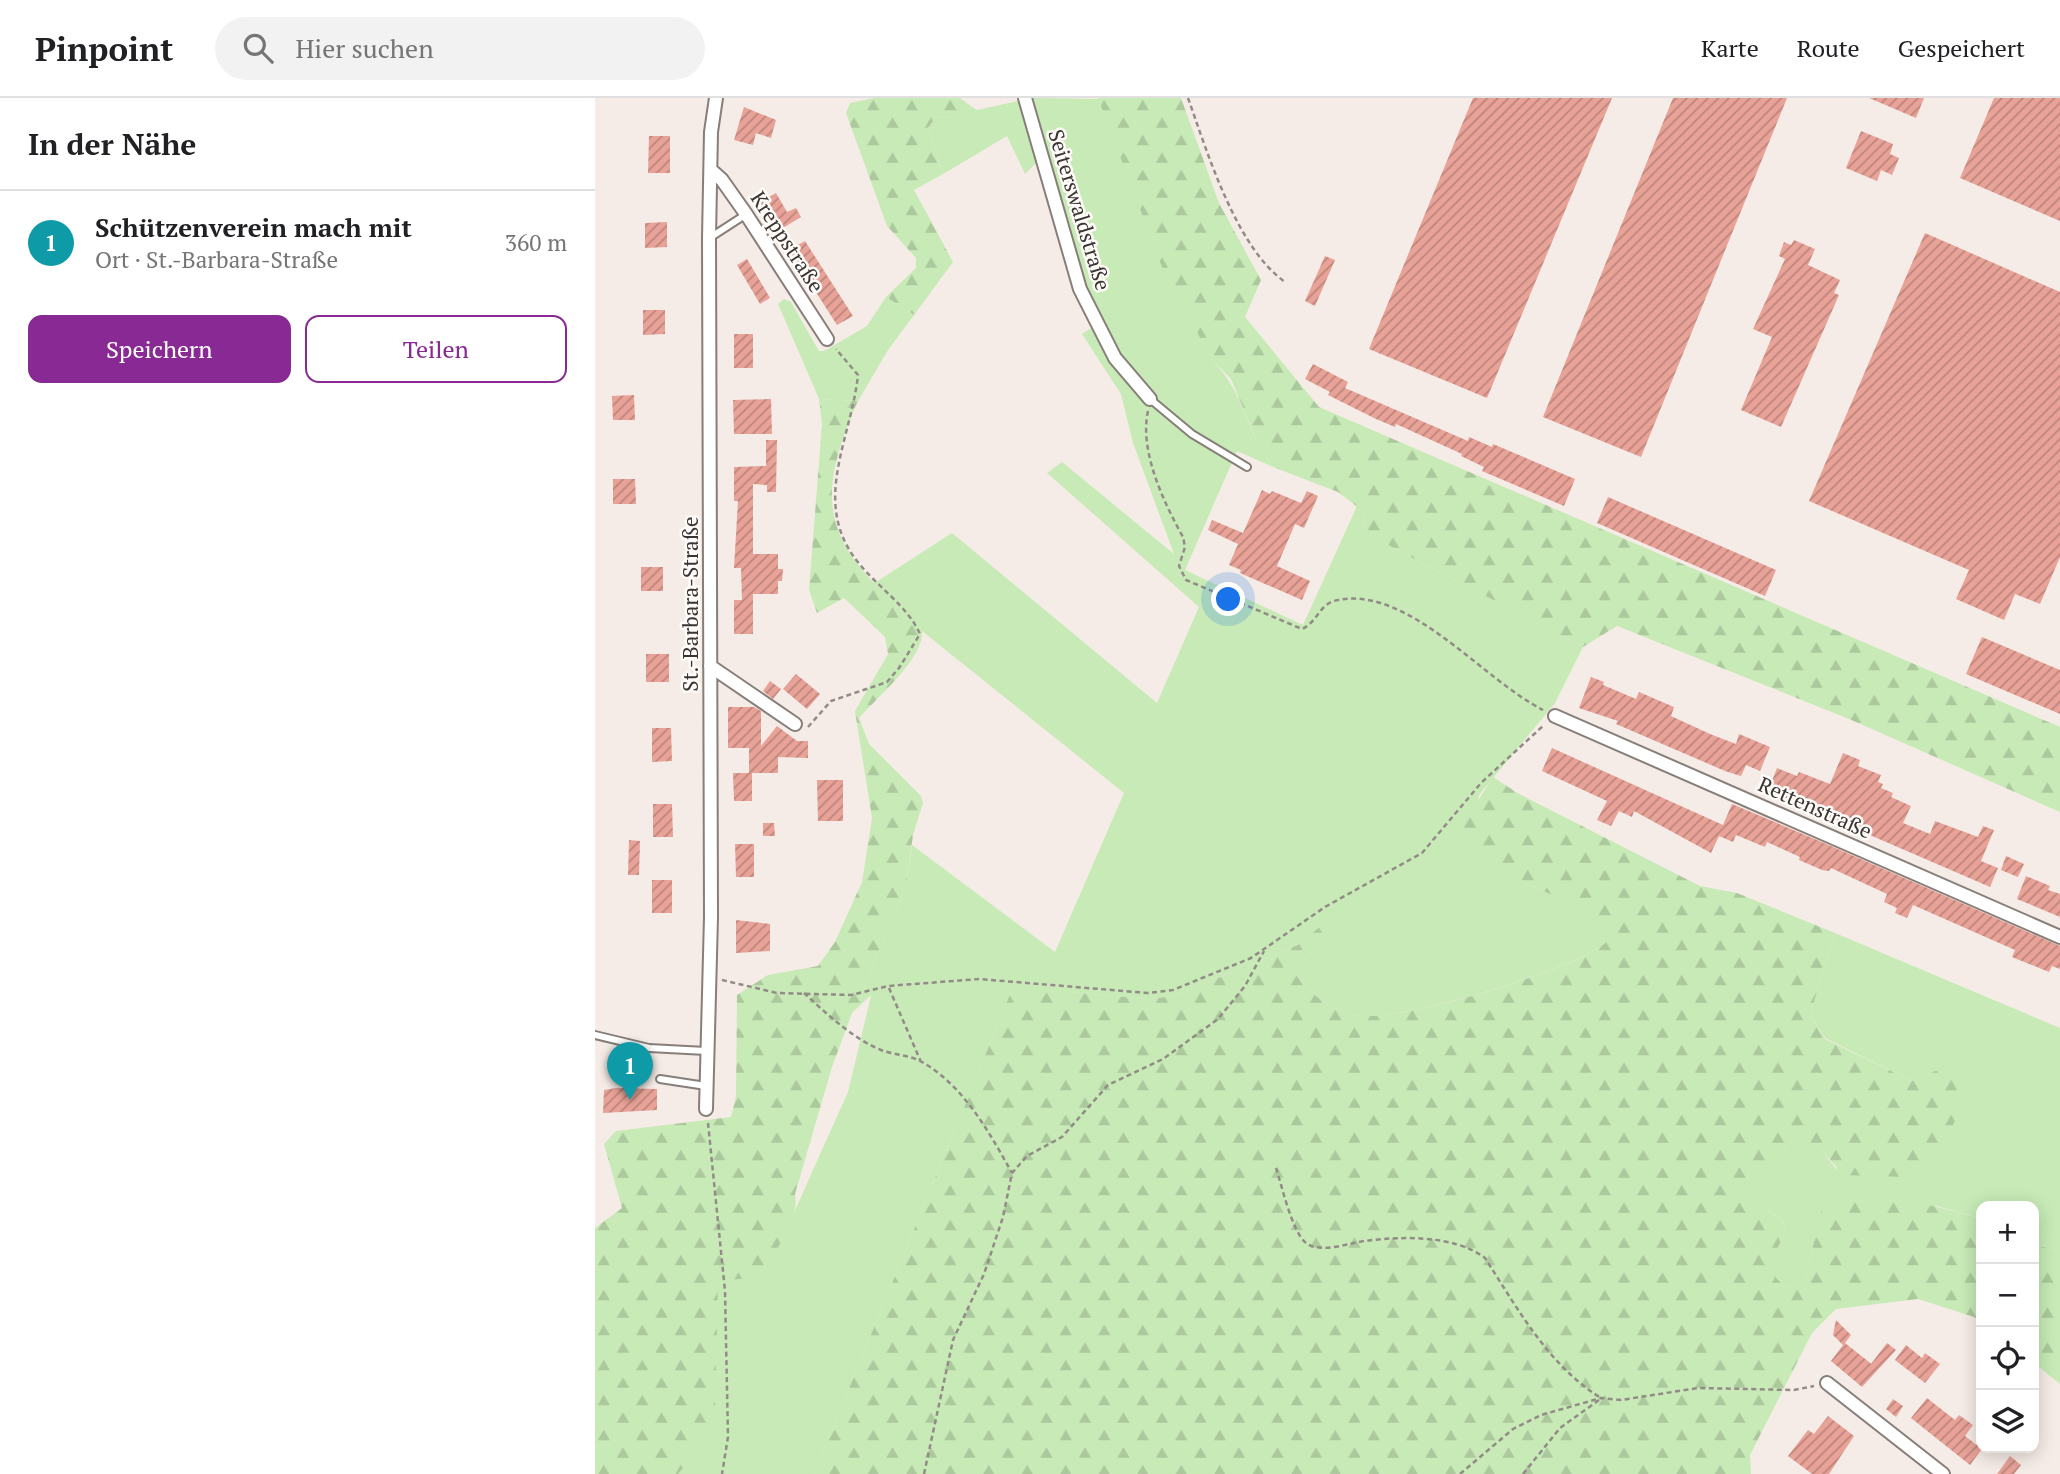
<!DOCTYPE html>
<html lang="de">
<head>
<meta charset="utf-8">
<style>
  :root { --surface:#fff; --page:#f2f2f2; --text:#202124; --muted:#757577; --line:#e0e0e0; --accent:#882994 }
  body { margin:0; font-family:"PT Serif",serif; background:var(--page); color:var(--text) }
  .controls { position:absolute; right:21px; bottom:21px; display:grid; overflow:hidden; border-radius:14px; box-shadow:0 4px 18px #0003 }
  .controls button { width:63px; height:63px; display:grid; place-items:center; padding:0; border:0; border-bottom:2px solid var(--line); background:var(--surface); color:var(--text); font:35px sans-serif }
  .you { position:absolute; left:634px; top:502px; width:24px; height:24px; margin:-18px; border:5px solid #fff; border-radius:50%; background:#1a73e8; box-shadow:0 0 0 10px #1a73e833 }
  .badge { display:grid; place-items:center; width:46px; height:46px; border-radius:50%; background:var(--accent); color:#fff; font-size:23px; font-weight:700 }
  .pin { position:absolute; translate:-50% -58px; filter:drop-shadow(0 2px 4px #0008) }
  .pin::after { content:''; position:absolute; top:37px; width:24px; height:21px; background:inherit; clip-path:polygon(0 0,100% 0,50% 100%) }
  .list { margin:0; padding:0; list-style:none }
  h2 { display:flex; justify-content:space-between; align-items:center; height:91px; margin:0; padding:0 28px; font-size:30px }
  h2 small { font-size:23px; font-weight:400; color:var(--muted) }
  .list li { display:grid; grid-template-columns:46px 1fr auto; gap:21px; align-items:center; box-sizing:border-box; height:105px; padding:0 28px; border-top:2px solid var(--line) }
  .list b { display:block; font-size:26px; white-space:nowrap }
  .list p { margin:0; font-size:23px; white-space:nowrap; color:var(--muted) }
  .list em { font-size:23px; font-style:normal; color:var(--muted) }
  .actions { display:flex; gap:14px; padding:21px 28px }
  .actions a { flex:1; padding:16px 0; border:2px solid var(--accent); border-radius:14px; text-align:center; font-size:24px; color:var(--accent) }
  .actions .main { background:var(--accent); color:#fff }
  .icon { flex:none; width:38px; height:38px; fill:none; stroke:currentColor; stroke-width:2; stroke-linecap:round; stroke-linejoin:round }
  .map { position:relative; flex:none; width:1465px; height:1376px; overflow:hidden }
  header { display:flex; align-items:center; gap:42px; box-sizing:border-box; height:98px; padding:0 35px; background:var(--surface); border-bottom:2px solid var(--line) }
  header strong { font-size:33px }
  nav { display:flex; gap:38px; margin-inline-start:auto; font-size:24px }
  .search { width:490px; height:63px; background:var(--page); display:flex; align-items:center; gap:18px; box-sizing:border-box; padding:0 24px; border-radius:38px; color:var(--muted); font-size:26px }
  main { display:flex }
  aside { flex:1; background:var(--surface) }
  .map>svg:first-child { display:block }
  .grass { fill:#c7eab6 }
  .forest { fill:url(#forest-firs) }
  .building { fill:url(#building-hatch) }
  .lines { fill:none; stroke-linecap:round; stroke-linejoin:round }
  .lane-casing { stroke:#877e79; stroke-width:10 }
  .street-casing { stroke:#877e79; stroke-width:16 }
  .path { stroke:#928b87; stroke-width:2.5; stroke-dasharray:5 3.5; stroke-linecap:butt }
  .lane { stroke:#fff; stroke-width:6 }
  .street { stroke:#fff; stroke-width:12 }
  .labels { text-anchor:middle; stroke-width:5; stroke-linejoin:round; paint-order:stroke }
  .street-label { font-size:21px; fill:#393533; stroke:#fffbf9 }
</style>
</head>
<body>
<header>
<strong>Pinpoint</strong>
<div class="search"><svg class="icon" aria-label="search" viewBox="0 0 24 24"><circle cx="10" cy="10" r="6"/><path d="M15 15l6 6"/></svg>Hier suchen</div>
<nav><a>Karte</a><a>Route</a><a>Gespeichert</a></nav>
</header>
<main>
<aside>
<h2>In der Nähe<small></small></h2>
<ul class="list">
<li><span class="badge" style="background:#0f9aa8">1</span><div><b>Schützenverein mach mit</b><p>Ort · St.-Barbara-Straße</p></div><em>360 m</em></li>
</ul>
<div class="actions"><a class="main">Speichern</a><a>Teilen</a></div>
</aside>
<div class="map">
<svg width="1465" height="1376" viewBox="0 0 1465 1376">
  <defs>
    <pattern id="forest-firs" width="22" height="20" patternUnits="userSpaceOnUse" patternTransform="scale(1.75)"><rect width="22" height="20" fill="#c7eab6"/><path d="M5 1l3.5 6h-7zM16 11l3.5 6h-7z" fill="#acc99d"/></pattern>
    <pattern id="building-hatch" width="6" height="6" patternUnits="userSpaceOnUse" patternTransform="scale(1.75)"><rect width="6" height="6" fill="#e8a297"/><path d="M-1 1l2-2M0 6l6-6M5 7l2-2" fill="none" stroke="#bd857c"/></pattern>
  </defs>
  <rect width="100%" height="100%" fill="#f6ece7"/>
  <path class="grass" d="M437 0 504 1 617 262C652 298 650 333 678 369L642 353 590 472 708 527 762 408 769 413 768 434 988 549 960 605 884 697 876 751 909 776 987 810 1017 832C1015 837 1013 843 1009 846 975 873 801 926 759 917 733 912 716 895 699 875L707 864 742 832 734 821 703 847 579 898 552 901 475 894H416L219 1376H83L93 1364 120 1226 123 1183 164 1178 188 1139 253 994 276 898 269 889 311 788 317 747 460 854 529 695 327 533 278 486 357 435 562 605 604 509 452 375 467 364 579 456 538 345 526 296 487 236 506 224 444 62 430 76 412 38 348 76 333 30 341 19 356 20 377 9 382 12Z
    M291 199 319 217 293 252 263 303 224 301 183 206 189 201 196 204 224 253H229L272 228Z
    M1240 835 1465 930V1154L1439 1146V1108H1386V1120L1341 1108 1219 1144 1210 1181 1198 1189 1189 1188 1181 1181V1153L1190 1135 1188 1121C1161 1107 1146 1102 1156 1069L1162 1065H1181L1192 1046 1208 1040 1226 1051 1241 1071 1340 973 1317 983 1230 940 1215 917Z"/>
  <path class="forest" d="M279 0H365L377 9 356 20 341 19 333 30 348 76 319 92 358 164 319 217 291 199 321 170V160L292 128 251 15 255 5Z
    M503 0H586L624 105 666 182 650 219 724 309 1465 629V714L1254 621 1022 528 988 549 768 434 769 414 743 394 678 369 666 353 636 281 617 262 567 169Z
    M224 301 263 303C210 422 241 450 327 533 330 559 281 601 264 620L274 646 326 698 328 705 318 737 311 788 269 889 276 897 257 915 237 969 200 1096C205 1123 178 1156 164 1179L123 1183 120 1313 93 1364 83 1376H0V1130L27 1110 9 1046 21 1033 136 1019 141 998 142 897 173 877 223 868 240 844 267 784 277 720 260 613 293 556 290 539 249 500 222 515 214 492 227 326Z
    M898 679 924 696 1105 788 1142 795 1240 835 1215 917 1230 941 1317 983 1340 973H1363L1374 992 1339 1068 1312 1079 1248 1077 1226 1051 1208 1040 1192 1046 1181 1065H1163L1156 1069C1146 1101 1161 1107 1188 1121L1190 1135 1181 1153V1180L1189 1188 1198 1189 1210 1181 1227 1111C1237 1106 1245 1100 1257 1099 1288 1094 1355 1112 1386 1120V1225L1379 1219 1323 1201 1241 1211 1217 1235 1155 1357 1156 1376H219L416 894H475L552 901 579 898 703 847 734 821H743L742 832 707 864 699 875C716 895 733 912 759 917 801 926 976 873 1009 846 1013 843 1015 837 1016 832L987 810 909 776 876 751 868 726Z
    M1439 1146 1465 1154V1286L1439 1265Z"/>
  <path class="building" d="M878 0H1017L892 300 774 251Z
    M1078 0H1192L1046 359 948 319Z
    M1274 0H1329L1321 20Z
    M1399 0H1465V123L1365 80Z
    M149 9 181 22 176 40 161 35 158 47 139 42Z
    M1266 33 1298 46 1295 56 1304 60 1297 77 1286 72 1282 83 1251 70Z
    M54 38H75V75H53Z
    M181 95 192 114 201 110 206 119 183 133 165 104Z
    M72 124V149L50 150V125Z
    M1330 135 1465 194V459L1445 506 1420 496 1409 522 1361 501 1374 472 1214 403Z
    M1199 142 1220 151 1213 167 1245 182 1239 195 1244 197 1186 329 1146 312 1177 239 1158 231 1190 161 1184 158 1189 144 1196 147Z
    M210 143 258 218 242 227 194 152Z
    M730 158 740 162 720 208 710 203Z
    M152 161 175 200 165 206 142 167Z
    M48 212H70V236L48 237Z
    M139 236H158V270H139Z
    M718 266 753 284 750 290 873 343 874 339 897 349 898 346 980 381 969 408 887 373 889 369 866 358 867 356 801 326 800 329 781 321 733 297 735 294 710 281Z
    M39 297 40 322H18L17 298Z
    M176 301 177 336H139L138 302Z
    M171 342H182L181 394H172V387L158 386V456H183V471H188L187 483H183V496H158V536H139V502H147L146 470H139L143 403H139V369L171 368Z
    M18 381H40L41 406H18Z
    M667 392 675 396 677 393 706 405 712 393 723 398 709 430 700 426 682 468 715 483 707 502 645 475 646 472 634 467 643 446 613 432 617 422 648 435Z
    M1013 399 1181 472 1170 498 1002 425Z
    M46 469H68V493H46Z
    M1387 539 1465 572V616L1371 576Z
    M51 556H74V584H51Z
    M201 576 225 596 212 611 188 591Z
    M996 579 1009 584 1008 587 1041 601 1044 594 1079 609 1076 618 1115 636 1141 646 1144 636 1175 649 1165 673 1151 667 1146 678 1130 673 1021 626 1023 623 984 610Z
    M175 583 186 591 178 601 168 593Z
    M133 609H159L166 613V648L182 628 202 643H213V660L183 659V675H154V650H133Z
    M57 630H76L77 663 57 664Z
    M957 650 1128 727 1137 706 1229 745 1465 848V871L1457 868 1454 874 1417 859 1420 852 1318 807 1312 820 1300 815 1302 810 1289 804 1292 796 1236 770 1234 773 1227 772 1204 762 1205 759 1172 744 1170 749 1141 737 1138 744 1124 738 1116 755 1039 713 1037 719 1024 713 1016 728 1002 722 1012 703 947 673Z
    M1248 655 1265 662 1263 668 1286 677 1283 684 1288 686 1286 690 1298 695 1296 699 1316 708 1308 725 1335 736 1340 723 1383 739 1388 728 1399 732 1386 763 1403 770 1395 789 1173 693 1182 670 1202 678 1204 674 1235 686Z
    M138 675H157V703H139Z
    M222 682H248V723H223Z
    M58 706H77L78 739H58Z
    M168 725H179L180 738H168Z
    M34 742 45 743 44 777H33Z
    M140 746H159V779H141Z
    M1411 758 1429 766 1423 779 1406 772Z
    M1431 778 1455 788 1453 792 1465 796V819L1422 801Z
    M57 782H77V815H57Z
    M141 822 175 826V853L141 855Z
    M21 990 62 991V1012L8 1015 9 992Z
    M1241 1222 1256 1237 1250 1245 1279 1268 1276 1266 1292 1245 1301 1252 1267 1289 1236 1263 1248 1247 1238 1237Z
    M1311 1247 1327 1260 1330 1255 1345 1266 1330 1285 1300 1262Z
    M1332 1300 1360 1322 1364 1317 1378 1327 1370 1338 1387 1351 1375 1367 1316 1320Z
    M1298 1301 1308 1308 1301 1319 1291 1311Z
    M1233 1318 1259 1338 1234 1376H1217L1193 1358 1213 1332 1219 1336Z
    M1415 1358 1426 1367 1419 1376H1402Z"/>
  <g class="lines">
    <g class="lane-casing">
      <path id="lane" d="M116 139 150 117
        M555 301 597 336 652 369
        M0 937 54 950 111 953
        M65 981 111 988"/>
    </g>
    <g class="street-casing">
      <path id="street" d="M430 0 485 191 520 260 555 301
        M116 72 127 82 151 116 232 241
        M115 568 200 626
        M960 618 1465 839
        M111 1011 116 819 114 140 116 34 121 0
        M1232 1285 1348 1376"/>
    </g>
    <path class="path" d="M593 0C613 56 641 149 690 184
      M553 313C544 353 569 405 588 439L590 449 584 468 591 482 707 531C723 524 724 505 743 502 814 488 887 581 948 612
      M213 629 236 603 292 584 304 570 325 536C312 507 282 489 262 463 216 404 256 342 263 277L241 251
      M127 882 182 895 256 897 293 888 384 881 553 895 578 892 656 860 730 809 827 755 886 685 949 627
      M294 890 326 964
      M209 895C232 916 257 940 286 952 299 957 315 957 327 964 369 988 394 1034 417 1075
      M113 1025 130 1193 133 1339 127 1376
      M681 1070C687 1088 697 1134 711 1145 726 1156 753 1145 770 1143 807 1138 860 1137 890 1160 923 1211 953 1267 1006 1300
      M329 1376 358 1242 389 1176 408 1119 417 1075 432 1058 467 1039 513 987 568 961 623 921 650 888 669 853
      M865 1376 918 1331 946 1317 1006 1300 1026 1302 1103 1290 1199 1292 1219 1288
      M928 1376 965 1330 1004 1302"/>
    <use href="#lane" class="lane"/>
    <use href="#street" class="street"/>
  </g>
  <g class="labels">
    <g class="street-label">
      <text transform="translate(484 112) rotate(73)" y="7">Seiterswaldstraße</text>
      <text transform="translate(192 144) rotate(57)" y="7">Kreppstraße</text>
      <text transform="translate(96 506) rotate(-90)" y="7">St.-Barbara-Straße</text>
      <text transform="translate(1220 710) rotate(24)" y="7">Rettenstraße</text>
    </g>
  </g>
</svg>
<div class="controls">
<button>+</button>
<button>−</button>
<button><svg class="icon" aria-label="locate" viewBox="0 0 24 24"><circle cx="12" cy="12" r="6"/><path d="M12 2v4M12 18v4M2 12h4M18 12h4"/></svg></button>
<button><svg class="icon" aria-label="layers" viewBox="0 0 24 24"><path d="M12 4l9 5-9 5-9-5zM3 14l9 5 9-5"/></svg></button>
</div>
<div class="you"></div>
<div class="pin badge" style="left:35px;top:1002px;background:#0f9aa8">1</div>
</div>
</main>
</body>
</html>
